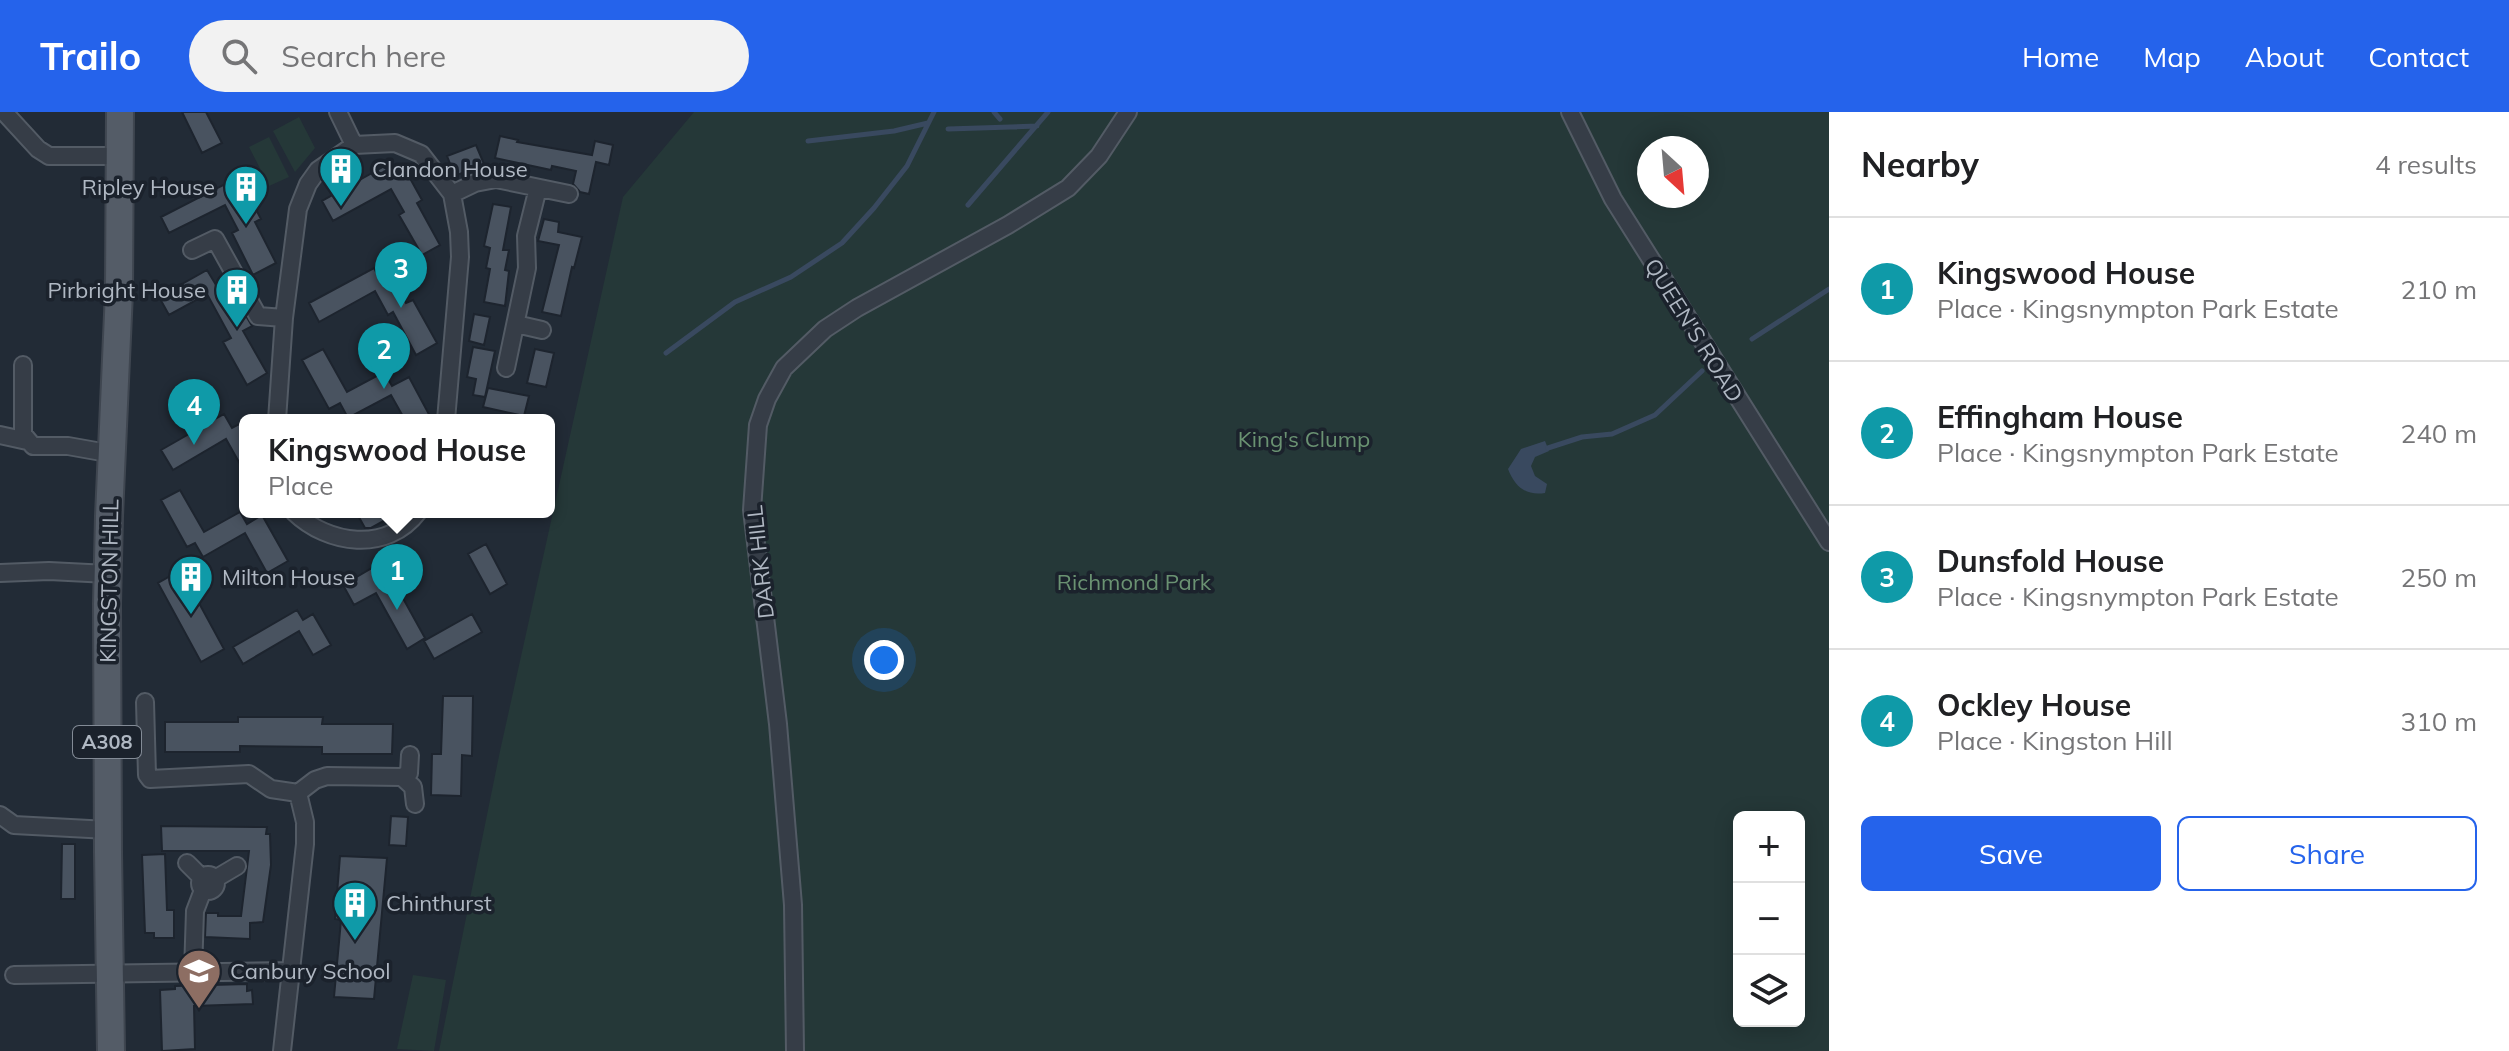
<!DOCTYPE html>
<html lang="en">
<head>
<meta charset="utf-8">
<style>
  :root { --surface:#fff; --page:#f2f2f2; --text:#202124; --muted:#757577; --line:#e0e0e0; --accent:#2563eb }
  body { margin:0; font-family:Mulish,sans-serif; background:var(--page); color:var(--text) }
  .controls { position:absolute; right:24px; bottom:24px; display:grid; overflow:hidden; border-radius:12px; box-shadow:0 4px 20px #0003 }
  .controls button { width:72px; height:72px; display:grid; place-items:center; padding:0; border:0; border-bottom:2px solid var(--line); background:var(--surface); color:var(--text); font:40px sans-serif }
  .compass { position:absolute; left:1637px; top:24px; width:72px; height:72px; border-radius:50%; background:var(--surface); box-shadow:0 4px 20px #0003; rotate:154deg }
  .you { position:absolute; left:884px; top:548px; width:28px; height:28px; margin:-20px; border:6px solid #fff; border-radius:50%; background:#1a73e8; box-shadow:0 0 0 12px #1a73e833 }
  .badge { display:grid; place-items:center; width:52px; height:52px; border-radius:50%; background:var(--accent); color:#fff; font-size:26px; font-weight:700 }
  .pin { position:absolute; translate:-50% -66px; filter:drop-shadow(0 2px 4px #0008) }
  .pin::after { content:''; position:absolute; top:42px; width:28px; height:24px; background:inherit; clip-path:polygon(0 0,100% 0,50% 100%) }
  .popup { position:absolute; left:239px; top:302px; width:316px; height:104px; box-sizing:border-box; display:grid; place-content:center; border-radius:12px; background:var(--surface); filter:drop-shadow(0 2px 6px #0005); font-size:26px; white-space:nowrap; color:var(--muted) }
  .popup b { font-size:30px; color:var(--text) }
  .popup::after { content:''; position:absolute; left:50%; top:100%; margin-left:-16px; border:16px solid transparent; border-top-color:var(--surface) }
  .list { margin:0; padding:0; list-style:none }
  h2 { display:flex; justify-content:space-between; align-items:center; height:104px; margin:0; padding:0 32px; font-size:34px }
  h2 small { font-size:26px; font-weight:400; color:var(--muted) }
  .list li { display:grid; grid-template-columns:52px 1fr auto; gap:24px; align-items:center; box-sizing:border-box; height:144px; padding:0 32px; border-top:2px solid var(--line) }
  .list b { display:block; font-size:30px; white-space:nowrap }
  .list p { margin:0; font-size:26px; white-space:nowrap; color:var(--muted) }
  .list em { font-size:26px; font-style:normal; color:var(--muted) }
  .actions { display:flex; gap:16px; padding:24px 32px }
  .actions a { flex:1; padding:18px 0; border:2px solid var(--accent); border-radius:12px; text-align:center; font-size:28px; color:var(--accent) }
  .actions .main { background:var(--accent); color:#fff }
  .icon { flex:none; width:44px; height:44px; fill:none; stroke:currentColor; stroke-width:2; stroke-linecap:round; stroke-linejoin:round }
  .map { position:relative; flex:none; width:1829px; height:939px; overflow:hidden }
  header { display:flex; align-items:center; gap:48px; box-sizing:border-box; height:112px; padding:0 40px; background:var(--accent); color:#fff }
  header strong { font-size:38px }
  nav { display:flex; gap:44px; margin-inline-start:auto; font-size:28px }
  .search { width:560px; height:72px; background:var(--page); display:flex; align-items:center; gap:20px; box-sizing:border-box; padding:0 28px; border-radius:44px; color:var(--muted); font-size:30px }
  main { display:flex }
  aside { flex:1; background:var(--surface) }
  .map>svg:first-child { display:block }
  .green { fill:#253838; fill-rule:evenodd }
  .water { fill:#39495f }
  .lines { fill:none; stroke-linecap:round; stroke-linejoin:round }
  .stream { stroke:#39495f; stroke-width:5 }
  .building { fill:#495360; stroke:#1d242e; stroke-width:2 }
  .minor-casing { stroke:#535b65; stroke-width:20 }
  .primary-casing { stroke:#3f4650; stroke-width:30 }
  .minor { stroke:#363d47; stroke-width:16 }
  .primary { stroke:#545c67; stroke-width:26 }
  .labels { text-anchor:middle; stroke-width:7; stroke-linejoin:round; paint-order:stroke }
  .shield { fill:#1b222c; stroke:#838b96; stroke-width:2 }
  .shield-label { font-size:20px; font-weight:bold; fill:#b0b8c3 }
  .poi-label { font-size:22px; fill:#b0b8c3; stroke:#1b222c; text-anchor:start }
  .street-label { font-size:22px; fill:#b0b8c3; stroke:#1b222c }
  .park-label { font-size:22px; fill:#6a9272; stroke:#1b222c }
</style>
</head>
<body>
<header>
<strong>Trailo</strong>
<div class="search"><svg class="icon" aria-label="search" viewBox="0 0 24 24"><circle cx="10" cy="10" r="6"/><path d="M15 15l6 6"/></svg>Search here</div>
<nav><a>Home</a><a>Map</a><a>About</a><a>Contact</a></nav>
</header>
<main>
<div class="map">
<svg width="1829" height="939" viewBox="0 0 1829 939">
  <rect width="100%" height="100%" fill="#222b36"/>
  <path class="green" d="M694 0H1829V939H439L500 639 623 85ZM1649 36H1697V84H1649ZM1739 705H1799V909H1739Z
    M299 5 315 36 295 60 273 19Z
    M269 25 289 65 269 74 249 35Z
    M413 863 446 868 434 939 397 937Z"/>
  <path class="water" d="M1545 329 1549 339 1535 345 1531 354 1535 364 1547 372 1545 381C1526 384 1515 375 1508 357L1521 337Z"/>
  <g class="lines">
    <path class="stream" d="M994 0 1000 7
      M948 17 1037 14
      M808 29 894 19 928 11
      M968 93 1048 0
      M1752 227 1829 177
      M666 241 735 190 791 165 842 131 874 96 907 54 934 0
      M1548 336 1582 325 1612 322 1655 303 1702 259"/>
  </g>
  <path class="building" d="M182 0H206L222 31 202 41Z
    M500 24 518 28 517 30 592 43 595 29 613 33 609 53 596 50 589 82 580 80 573 72 576 59 552 54 551 58 495 46Z
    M476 33 484 52 455 64 447 44Z
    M390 51 397 64 406 59 422 88 417 91 440 133 422 143 399 103 404 100 391 77 333 109 322 89Z
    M227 71 234 85 246 78 261 107 255 110 276 151 253 163 232 121 238 118 225 93 169 121 161 105Z
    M493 92 511 95 503 138H509L505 158 509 159 505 194 484 190 490 157 486 156 490 136 484 134Z
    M544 107 559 110 558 120 582 125 574 156 572 155 561 204 542 200 559 133 538 129Z
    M374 156 382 171 392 166 406 191 413 188 437 231 416 243 393 200 388 203 375 179 319 210 309 191Z
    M207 158 216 173 225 168 252 214 243 219 267 261 247 273 223 230 231 226 207 182 169 203 159 185Z
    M474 202 490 205 484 233 469 229Z
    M473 235 495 239 485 285 473 283 476 267 467 265Z
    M323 237 347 280 384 260 392 274 409 265 432 308H405L391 283 348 306 340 291 329 297 302 248Z
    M535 237 554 241 546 275 527 271Z
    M488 276 529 284 524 304 483 295Z
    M224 302 232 316 245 309V361L226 327 173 358 161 338Z
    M180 378 204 420 240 400 247 412 262 403 288 449 267 461 245 421 203 445 195 431 187 435 161 388Z
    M356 400H400L371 416H365Z
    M486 432 507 472 490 482 468 442Z
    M372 456 378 467 389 461 425 526 407 537 376 481 354 493 343 473Z
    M181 458 224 537 201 550 158 471Z
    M297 498 303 508 313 502 331 533 313 543 299 519 243 552 233 535Z
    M472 502 482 520 434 547 424 529Z
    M443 584H473L472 644 462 643 461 684 431 683 432 642H441Z
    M238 605H323L322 612H393L392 642H322V635L240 634V640H165V610H238Z
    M391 704 408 705 406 734 389 733Z
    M161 714 267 715 266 722H270L271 753 263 810 250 811V827L205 825 206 801H218V804H241L249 739H162Z
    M62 732H75V787H61Z
    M165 742 167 798H174V826H154V821H145L142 743Z
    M340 744 387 746 374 887 334 885 341 808 335 807Z
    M247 872V879L252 878 253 892 194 894 195 937 162 939 160 878 175 877V874Z"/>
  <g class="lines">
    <g class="minor-casing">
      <path id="minor" d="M4 0 38 37 49 44H121
        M338 0 354 33
        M1570 0 1613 87 1829 430
        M452 82 475 71 496 67 569 82
        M192 138 215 127 258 204 284 206
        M516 212 542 218
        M23 253V322L33 334H68L113 342
        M506 256 527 156 526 124 538 76
        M277 308 284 206 298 97 308 72 318 58 354 33 395 31 421 42 452 82 459 120 460 145 446 308
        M0 323 27 329
        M294 400C328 433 387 441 418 400
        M0 461 49 459 108 462
        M145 590 147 663 150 667 249 662 271 677 298 681
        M402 665 409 661 410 643
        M0 703 14 713 108 718
        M187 751 202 766
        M200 771a8 8 0 1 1 16 0a8 8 0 1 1-16 0Z
        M215 767 237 754
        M193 860 195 799 203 778
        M14 863 289 859
        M282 939 305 732V710L298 681 315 668 327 664 402 665 413 675 415 692
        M795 939 793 793 778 612 752 398 758 313 767 287 784 256 825 217 857 196 1008 113 1068 76 1099 44 1128 0"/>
    </g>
    <g class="primary-casing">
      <path id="primary" d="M111 939 108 740 107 492 109 404 119 180 120 0"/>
    </g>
    <use href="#minor" class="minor"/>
    <use href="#primary" class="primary"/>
  </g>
  <defs>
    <g id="building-pin" transform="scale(2.3)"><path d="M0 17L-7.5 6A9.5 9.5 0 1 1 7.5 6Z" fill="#0f9aa8" stroke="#1b222c"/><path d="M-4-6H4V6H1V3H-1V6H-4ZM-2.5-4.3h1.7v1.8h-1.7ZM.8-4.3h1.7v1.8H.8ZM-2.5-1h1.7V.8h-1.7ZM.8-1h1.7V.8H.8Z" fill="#fff"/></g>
    <g id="school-pin" transform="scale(2.3)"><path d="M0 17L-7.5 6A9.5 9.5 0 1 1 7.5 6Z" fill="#8d6e63" stroke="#1b222c"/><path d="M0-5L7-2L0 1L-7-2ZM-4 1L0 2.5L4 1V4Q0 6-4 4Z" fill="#fff"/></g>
  </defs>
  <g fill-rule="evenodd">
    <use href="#building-pin" x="341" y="57"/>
    <use href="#building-pin" x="246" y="75"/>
    <use href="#building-pin" x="237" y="178"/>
    <use href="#building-pin" x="191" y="465"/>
    <use href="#building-pin" x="355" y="791"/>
    <use href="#school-pin" x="199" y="859"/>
  </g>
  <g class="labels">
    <rect class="shield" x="73" y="614" width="68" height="32" rx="6"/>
    <g class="shield-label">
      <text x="107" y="637">A308</text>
    </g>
    <g class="poi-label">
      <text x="372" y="65">Clandon House</text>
      <text x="215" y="83" text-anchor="end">Ripley House</text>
      <text x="206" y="186" text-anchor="end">Pirbright House</text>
      <text x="222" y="473">Milton House</text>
      <text x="386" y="799">Chinthurst</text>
      <text x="230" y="867">Canbury School</text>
    </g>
    <g class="street-label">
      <text transform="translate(1694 218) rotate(58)" y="8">QUEEN'S ROAD</text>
      <text transform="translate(760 450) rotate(-96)" y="8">DARK HILL</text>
      <text transform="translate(109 469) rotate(-89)" y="8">KINGSTON HILL</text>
    </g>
    <g class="park-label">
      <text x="1304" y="335">King's Clump</text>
      <text x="1134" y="478">Richmond Park</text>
    </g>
  </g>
</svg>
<div class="controls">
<button>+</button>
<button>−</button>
<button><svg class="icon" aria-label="layers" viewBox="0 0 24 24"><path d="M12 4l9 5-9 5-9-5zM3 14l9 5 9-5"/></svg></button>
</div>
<svg class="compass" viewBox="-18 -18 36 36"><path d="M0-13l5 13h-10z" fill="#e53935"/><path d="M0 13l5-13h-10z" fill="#757577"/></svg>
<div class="you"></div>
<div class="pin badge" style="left:397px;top:498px;background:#0f9aa8">1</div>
<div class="popup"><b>Kingswood House</b>Place</div>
<div class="pin badge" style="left:384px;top:277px;background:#0f9aa8">2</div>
<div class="pin badge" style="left:401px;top:196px;background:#0f9aa8">3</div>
<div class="pin badge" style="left:194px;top:333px;background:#0f9aa8">4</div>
</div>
<aside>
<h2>Nearby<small>4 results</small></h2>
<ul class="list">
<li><span class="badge" style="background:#0f9aa8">1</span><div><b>Kingswood House</b><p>Place · Kingsnympton Park Estate</p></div><em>210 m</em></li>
<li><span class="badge" style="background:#0f9aa8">2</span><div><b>Effingham House</b><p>Place · Kingsnympton Park Estate</p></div><em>240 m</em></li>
<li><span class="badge" style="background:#0f9aa8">3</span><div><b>Dunsfold House</b><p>Place · Kingsnympton Park Estate</p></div><em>250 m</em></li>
<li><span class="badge" style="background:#0f9aa8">4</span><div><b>Ockley House</b><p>Place · Kingston Hill</p></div><em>310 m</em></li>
</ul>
<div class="actions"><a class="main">Save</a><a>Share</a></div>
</aside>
</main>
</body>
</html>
